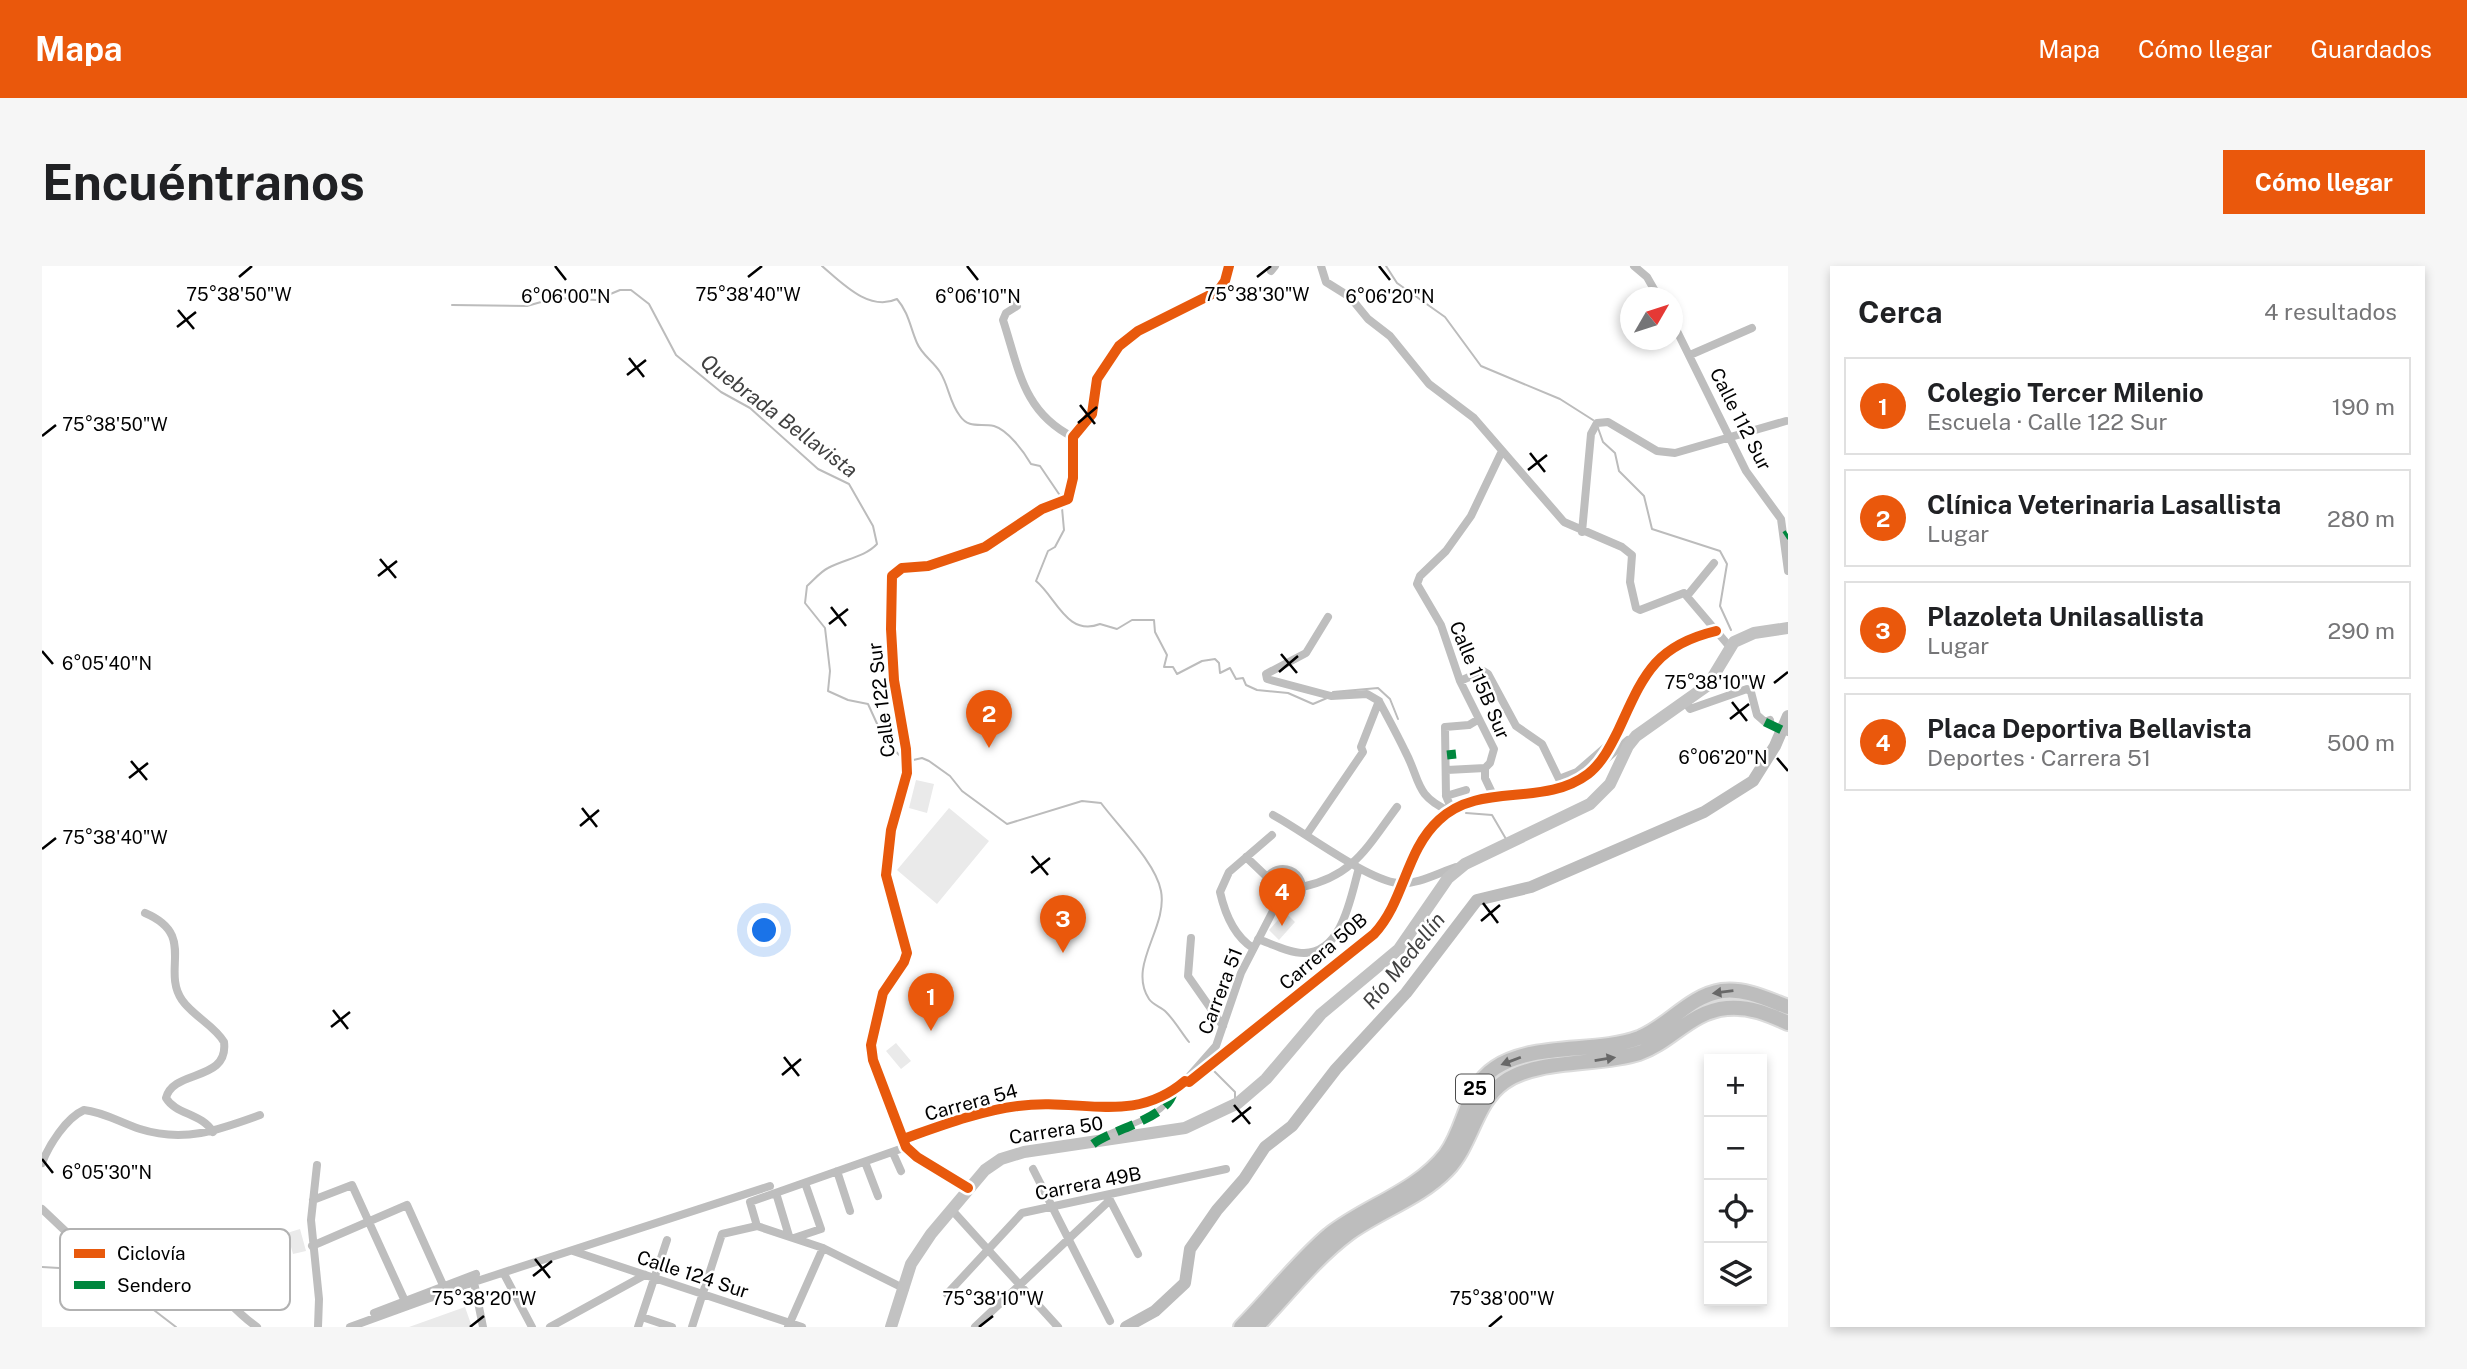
<!DOCTYPE html>
<html lang="es">
<head>
<meta charset="utf-8">
<style>
  :root { --surface:#fff; --page:#f6f6f6; --text:#202124; --muted:#757577; --line:#e0e0e0; --accent:#ea580c }
  body { margin:0; font-family:"Public Sans",sans-serif; background:var(--page); color:var(--text) }
  .controls { position:absolute; right:21px; bottom:21px; display:grid; overflow:hidden; border-radius:0px; box-shadow:0 4px 10px #0003 }
  .controls button { width:63px; height:63px; display:grid; place-items:center; padding:0; border:0; border-bottom:2px solid var(--line); background:var(--surface); color:var(--text); font:35px sans-serif }
  .compass { position:absolute; left:1578px; top:21px; width:63px; height:63px; border-radius:50%; background:var(--surface); box-shadow:0 4px 10px #0003; rotate:51deg }
  .you { position:absolute; left:723px; top:665px; width:24px; height:24px; margin:-18px; border:5px solid #fff; border-radius:50%; background:#1a73e8; box-shadow:0 0 0 10px #1a73e833 }
  .badge { display:grid; place-items:center; width:46px; height:46px; border-radius:50%; background:var(--accent); color:#fff; font-size:23px; font-weight:700 }
  .pin { position:absolute; translate:-50% -58px; filter:drop-shadow(0 2px 4px #0008) }
  .pin::after { content:''; position:absolute; top:37px; width:24px; height:21px; background:inherit; clip-path:polygon(0 0,100% 0,50% 100%) }
  .list { margin:0; padding:0; list-style:none }
  h2 { display:flex; justify-content:space-between; align-items:center; height:91px; margin:0; padding:0 28px; font-size:30px }
  h2 small { font-size:23px; font-weight:400; color:var(--muted) }
  .list li { display:grid; grid-template-columns:46px 1fr auto; gap:21px; align-items:center; box-sizing:border-box; height:98px; margin:0 14px 14px; padding:0 14px; border:2px solid var(--line); border-radius:0px }
  .list b { display:block; font-size:26px; white-space:nowrap }
  .list p { margin:0; font-size:23px; white-space:nowrap; color:var(--muted) }
  .list em { font-size:23px; font-style:normal; color:var(--muted) }
  .icon { flex:none; width:38px; height:38px; fill:none; stroke:currentColor; stroke-width:2; stroke-linecap:round; stroke-linejoin:round }
  .map { position:relative; flex:none; width:1746px; height:1061px; overflow:hidden; border-radius:0px }
  header { display:flex; align-items:center; gap:42px; box-sizing:border-box; height:98px; padding:0 35px; background:var(--accent); color:#fff }
  header strong { font-size:33px }
  nav { display:flex; gap:38px; margin-inline-start:auto; font-size:24px }
  .intro { display:flex; align-items:center; justify-content:space-between; box-sizing:border-box; height:168px; padding:0 42px }
  h1 { margin:0; font-size:49px }
  .button { padding:18px 32px; border-radius:0px; background:var(--accent); color:#fff; font-size:24px; font-weight:700 }
  main { display:flex; gap:42px; padding:0 42px }
  aside { flex:1; background:var(--surface); border-radius:0px; box-shadow:0 4px 10px #0003 }
  .map>svg:first-child { display:block }
  .green { fill:#eaeaea }
  .lines { fill:none; stroke-linecap:round; stroke-linejoin:round }
  .stream { stroke:#bcbcbc; stroke-width:2 }
  .river { stroke:#bcbcbc; stroke-width:12 }
  .trunk-casing { stroke:#dbdbdb; stroke-width:18 }
  .pedestrian { stroke:#bebebe; stroke-width:6 }
  .minor { stroke:#bebebe; stroke-width:8 }
  .secondary { stroke:#c2c2c2; stroke-width:12 }
  .trunk { stroke:#bdbdbd; stroke-width:14 }
  .quiet { stroke:#00873e; stroke-width:9; stroke-dasharray:18 9; stroke-linecap:butt }
  .cycleway-casing { stroke:#fff; stroke-width:15 }
  .cycleway { stroke:#e8590c; stroke-width:10 }
  .oneway { fill:#686868 }
  .ticks { fill:none; stroke:#000; stroke-width:2.5 }
  .labels { text-anchor:middle; stroke-width:5; stroke-linejoin:round; paint-order:stroke }
  .shield { fill:#fff; stroke:#4c4c4c; stroke-width:2 }
  .shield-label { font-size:18px; font-weight:bold; fill:#000 }
  .street-label { font-size:19px; fill:#000; stroke:#fff }
  .water-label { font-size:21px; font-style:italic; fill:#414141; stroke:#fff }
  .key { fill:#fff; stroke:#b2b2b2; stroke-width:2 }
  .key-label { font-size:19px; fill:#000 }
  .ticks-label { font-size:18px; text-anchor:middle; fill:#000; stroke:#fff; stroke-width:5; stroke-linejoin:round; paint-order:stroke }
</style>
</head>
<body>
<header>
<strong>Mapa</strong>
<nav><a>Mapa</a><a>Cómo llegar</a><a>Guardados</a></nav>
</header>
<div class="intro"><h1>Encuéntranos</h1><a class="button">Cómo llegar</a></div>
<main>
<div class="map">
<svg width="1746" height="1061" viewBox="0 0 1746 1061">
  <rect width="100%" height="100%" fill="#fff"/>
  <path class="green" d="M874 514 892 518 885 547 867 542Z
    M907 542 947 575 895 638 855 604Z
    M1235 609 1252 612 1255 622 1250 632 1238 639C1229 633 1226 622 1228 612Z
    M1243 646 1253 656 1237 674 1227 664Z
    M854 777 869 795 859 803 844 785Z
    M258 963 264 985 251 988 245 967Z
    M423 1041 430 1061H367Z"/>
  <g class="lines">
    <path class="stream" d="M780 0C800 17 827 46 855 33 867 47 868 61 875 77 880 89 891 95 898 106 907 120 907 136 918 150 927 163 938 157 952 160 966 164 982 186 989 198L998 200 1019 231
      M1344 0 1355 17 1403 51 1439 100 1518 133 1551 154
      M410 39 485 40 513 32 554 34 578 24H589L607 38 634 89 679 126 708 142 776 203 807 218 831 260 835 278C823 291 803 293 786 302 778 306 772 314 765 320L763 337 783 362 788 405 786 425 806 434 826 438 842 473 861 493
      M1556 162 1561 176 1573 187 1577 205 1602 230 1610 263 1678 285 1685 298 1678 340 1689 364
      M1020 242 1022 264 1013 281 1006 285 994 315C1014 331 1025 371 1058 358L1075 363 1090 354H1112L1113 366 1125 389 1122 401H1131L1135 408 1160 395 1173 393 1177 397 1178 407 1188 402 1194 413 1201 412 1204 419 1215 424 1246 427 1271 438 1285 432
      M1291 426 1336 422 1348 433 1356 453
      M867 495 880 492 887 495 908 510 920 525 965 558 1040 535 1059 537C1076 560 1114 597 1119 625 1126 662 1085 699 1107 733 1111 739 1119 741 1124 746 1133 755 1139 766 1147 776
      M1424 547 1450 549 1464 573
      M1171 804 1193 826V833
      M0 1001 17 1002 52 1026 85 1031 104 1038 134 1061"/>
    <path class="river" d="M1084 1061 1113 1045 1143 1017 1148 983 1175 944 1202 913 1223 881 1250 860 1294 803 1364 727 1435 634 1489 621 1662 546 1711 515 1733 480 1746 450"/>
    <g class="trunk-casing">
      <path id="trunk" d="M1199 1061C1229 1031 1255 996 1287 969 1325 939 1373 927 1404 888 1424 861 1424 821 1453 802 1492 776 1554 788 1597 772 1627 760 1647 730 1680 725 1703 722 1725 733 1746 741
        M1214 1061C1244 1030 1272 993 1307 967 1339 944 1378 932 1405 904 1430 878 1433 836 1462 816 1496 792 1557 800 1597 787 1629 776 1649 745 1685 742 1708 740 1726 748 1746 757"/>
    </g>
    <path class="pedestrian" d="M1723 456 1746 467
      M1064 869C1087 858 1124 851 1131 824"/>
    <path class="minor" d="M1279 0 1284 16 1308 31 1326 53 1348 70 1387 118 1432 152 1522 256 1580 281 1590 289 1588 316 1594 342 1598 344 1642 327 1687 380
      M1592 0 1605 11 1617 32
      M1229 5 1233 0
      M969 29 975 40 964 47 961 54C977 103 981 146 1031 171
      M1630 55 1704 205 1739 253 1746 305
      M1648 89 1710 62
      M1540 266 1549 168 1555 157 1566 156 1615 185 1633 187 1744 155
      M1645 330 1672 297
      M1286 351 1264 387 1224 408 1225 413 1289 430 1325 428 1337 435C1346 452 1355 468 1363 485 1379 515 1372 529 1407 545
      M1418 415 1441 405 1446 408 1474 460 1500 478 1517 513 1535 506 1566 479
      M1643 436 1648 443 1705 423 1709 426 1715 449 1723 456 1728 454
      M1562 495 1586 474
      M1405 504 1443 502
      M1404 530 1424 524
      M1452 531 1443 512V502L1448 497 1452 483 1418 415 1399 359 1375 318 1378 310 1404 285 1429 250 1460 185
      M1410 544 1404 530 1403 461 1427 459 1437 453
      M1231 549C1261 565 1325 614 1356 617 1375 619 1396 607 1414 601
      M1265 568 1321 486 1319 481 1337 435
      M1204 591 1225 611
      M1222 622a19 19 0 1 1 38 0a19 19 0 1 1-38 0Z
      M1260 621C1312 610 1325 581 1355 541
      M103 647C155 669 119 703 140 734 151 750 173 760 182 776 187 816 131 803 124 832 134 849 160 847 171 866
      M1149 672 1146 710 1181 760
      M1216 673C1230 678 1247 687 1262 687 1301 687 1309 629 1317 602
      M1211 682C1192 670 1183 648 1178 626L1187 606 1230 569
      M1145 813 1174 780 1199 707 1233 641
      M861 873C898 860 937 845 976 840 1037 831 1090 860 1143 815L1147 816 1332 668C1363 635 1363 585 1397 554 1438 515 1501 542 1546 508 1560 497 1568 481 1576 465 1601 411 1611 380 1674 365
      M851 887 859 905
      M823 896 836 930
      M0 897C7 879 24 852 42 844 62 846 79 857 98 863 142 877 177 864 218 849
      M275 899 269 954 277 1033 276 1061
      M991 903 1068 1055
      M795 905 808 945
      M926 922 875 891 864 881 831 794 829 779 841 727 862 696 865 687 844 609 849 564 865 507 864 483 852 414 849 363 850 310 860 302 886 300 943 281 1000 243 1026 233 1031 212V171L1050 148 1055 113 1077 80 1096 65 1176 25 1183 15 1187 0
      M734 927 747 970
      M1067 932 1096 988
      M271 934 310 919 362 1033
      M0 943 57 997C77 1006 106 994 128 999 168 1006 184 1040 215 1061
      M909 943 1016 1061
      M715 960 708 936 864 881
      M752 972 779 963 763 917
      M270 980 365 939 401 1019
      M531 985 760 1061
      M462 1008 490 1061
      M432 1016 441 1061
      M905 1028 980 947 1184 903
      M332 1047 434 1008
      M600 1051 630 1061
      M308 1061 432 1016 728 920
      M508 1061 603 1009
      M596 1061 625 974
      M650 1061 680 968 715 960 781 982 863 1023
      M746 1061 781 982
      M933 1061 1068 934"/>
    <path class="secondary" d="M849 1061 869 998 889 968 943 904 959 893 982 886 1143 862 1196 837 1224 813 1279 748 1357 683 1406 612 1423 598 1548 538 1568 518 1586 480 1594 470 1666 419 1692 376 1712 367 1746 362"/>
    <use href="#trunk" class="trunk"/>
    <path class="quiet" d="M1743 270 1746 268
      M1723 456 1746 467
      M1405 489 1414 488
      M1051 878C1073 862 1124 853 1131 827"/>
    <g class="cycleway-casing">
      <path id="cycleway" d="M861 873C898 860 937 845 976 840 1037 831 1090 860 1143 815L1147 816 1332 668C1363 635 1363 585 1397 554 1438 515 1501 542 1546 508 1560 497 1568 481 1576 465 1601 411 1611 380 1674 365
        M926 922 875 891 864 881 831 794 829 779 841 727 862 696 865 687 844 609 849 564 865 507 864 483 852 414 849 363 850 310 860 302 886 300 943 281 1000 243 1026 233 1031 212V171L1050 148 1055 113 1077 80 1096 65 1176 25 1183 15 1187 0"/>
    </g>
    <use href="#cycleway" class="cycleway"/>
  </g>
  <defs><path id="oneway-solid" d="M-6-.8H1V-3.2L6.5 0L1 3.2V.8H-6Z" transform="scale(1.75)"/></defs>
  <g class="oneway">
    <use href="#oneway-solid" transform="translate(1681 726) rotate(173)"/>
    <use href="#oneway-solid" transform="translate(1563 793) rotate(-9)"/>
    <use href="#oneway-solid" transform="translate(1469 795) rotate(159)"/>
  </g>
  <path class="ticks" d="M513 0 524 14M925 0 936 14M1337 0 1348 14M197 11 210 0M706 11 720 0M1215 11 1229 0M136 44 152 63M135 61 154 46M587 92 602 111M585 109 604 94M1038 139 1053 158M1036 157 1055 141M0 170 14 159M1488 187 1503 206M1486 204 1505 189M338 293 354 312M336 310 355 295M789 341 804 360M787 358 806 343M0 385 11 398M1239 388 1255 407M1237 406 1256 390M1732 417 1746 406M1690 436 1705 455M1688 453 1707 438M1735 492 1746 505M89 495 105 514M87 512 106 497M540 542 555 561M538 560 557 544M0 583 14 572M990 590 1006 609M989 607 1008 592M1441 637 1456 657M1439 655 1458 639M291 744 306 763M289 761 308 746M742 791 757 810M740 809 759 793M1192 839 1208 858M1190 856 1209 841M0 893 11 907M493 993 508 1012M491 1010 510 995M428 1061 442 1050M937 1061 951 1050M1447 1061 1460 1050"/>
  <g class="labels">
    <rect class="shield" x="1414" y="808.5" width="38" height="29" rx="5"/>
    <g class="shield-label">
      <text x="1433" y="829">25</text>
    </g>
    <g class="street-label">
      <text transform="translate(1699 153) rotate(63)" y="7">Calle 112 Sur</text>
      <text transform="translate(1438 414) rotate(67)" y="7">Calle 115B Sur</text>
      <text transform="translate(839 434) rotate(-97)" y="7">Calle 122 Sur</text>
      <text transform="translate(1281 685) rotate(-40)" y="7">Carrera 50B</text>
      <text transform="translate(1178 725) rotate(-69)" y="7">Carrera 51</text>
      <text transform="translate(929 836) rotate(-15)" y="7">Carrera 54</text>
      <text transform="translate(1014 864) rotate(-9)" y="7">Carrera 50</text>
      <text transform="translate(1046 917) rotate(-11)" y="7">Carrera 49B</text>
      <text transform="translate(651 1008) rotate(18)" y="7">Calle 124 Sur</text>
    </g>
    <g class="water-label">
      <text transform="translate(737 150) rotate(37)" y="7">Quebrada Bellavista</text>
      <text transform="translate(1362 695) rotate(-51)" y="7">Río Medellín</text>
    </g>
  </g>
  <rect x="18" y="963" width="230" height="81" rx="10" class="key"/>
  <rect x="32" y="983" width="31" height="9" fill="#e8590c"/>
  <rect x="32" y="1015" width="31" height="8" fill="#00873e"/>
  <g class="key-label">
    <text x="75" y="994">Ciclovía</text>
    <text x="75" y="1026">Sendero</text>
  </g>
  <g class="ticks-label">
    <text x="706" y="35">75°38'40"W</text>
    <text x="1215" y="35">75°38'30"W</text>
    <text x="197" y="35">75°38'50"W</text>
    <text x="524" y="37">6°06'00"N</text>
    <text x="936" y="37">6°06'10"N</text>
    <text x="1348" y="37">6°06'20"N</text>
    <text x="73" y="165">75°38'50"W</text>
    <text x="65" y="404">6°05'40"N</text>
    <text x="1673" y="423">75°38'10"W</text>
    <text x="1681" y="498">6°06'20"N</text>
    <text x="73" y="578">75°38'40"W</text>
    <text x="65" y="913">6°05'30"N</text>
    <text x="442" y="1039">75°38'20"W</text>
    <text x="951" y="1039">75°38'10"W</text>
    <text x="1460" y="1039">75°38'00"W</text>
  </g>
</svg>
<div class="controls">
<button>+</button>
<button>−</button>
<button><svg class="icon" aria-label="locate" viewBox="0 0 24 24"><circle cx="12" cy="12" r="6"/><path d="M12 2v4M12 18v4M2 12h4M18 12h4"/></svg></button>
<button><svg class="icon" aria-label="layers" viewBox="0 0 24 24"><path d="M12 4l9 5-9 5-9-5zM3 14l9 5 9-5"/></svg></button>
</div>
<svg class="compass" viewBox="-18 -18 36 36"><path d="M0-13l5 13h-10z" fill="#e53935"/><path d="M0 13l5-13h-10z" fill="#757577"/></svg>
<div class="you"></div>
<div class="pin badge" style="left:889px;top:765px">1</div>
<div class="pin badge" style="left:947px;top:482px">2</div>
<div class="pin badge" style="left:1021px;top:687px">3</div>
<div class="pin badge" style="left:1240px;top:660px">4</div>
</div>
<aside>
<h2>Cerca<small>4 resultados</small></h2>
<ul class="list">
<li><span class="badge">1</span><div><b>Colegio Tercer Milenio</b><p>Escuela · Calle 122 Sur</p></div><em>190 m</em></li>
<li><span class="badge">2</span><div><b>Clínica Veterinaria Lasallista</b><p>Lugar</p></div><em>280 m</em></li>
<li><span class="badge">3</span><div><b>Plazoleta Unilasallista</b><p>Lugar</p></div><em>290 m</em></li>
<li><span class="badge">4</span><div><b>Placa Deportiva Bellavista</b><p>Deportes · Carrera 51</p></div><em>500 m</em></li>
</ul>
</aside>
</main>
</body>
</html>
